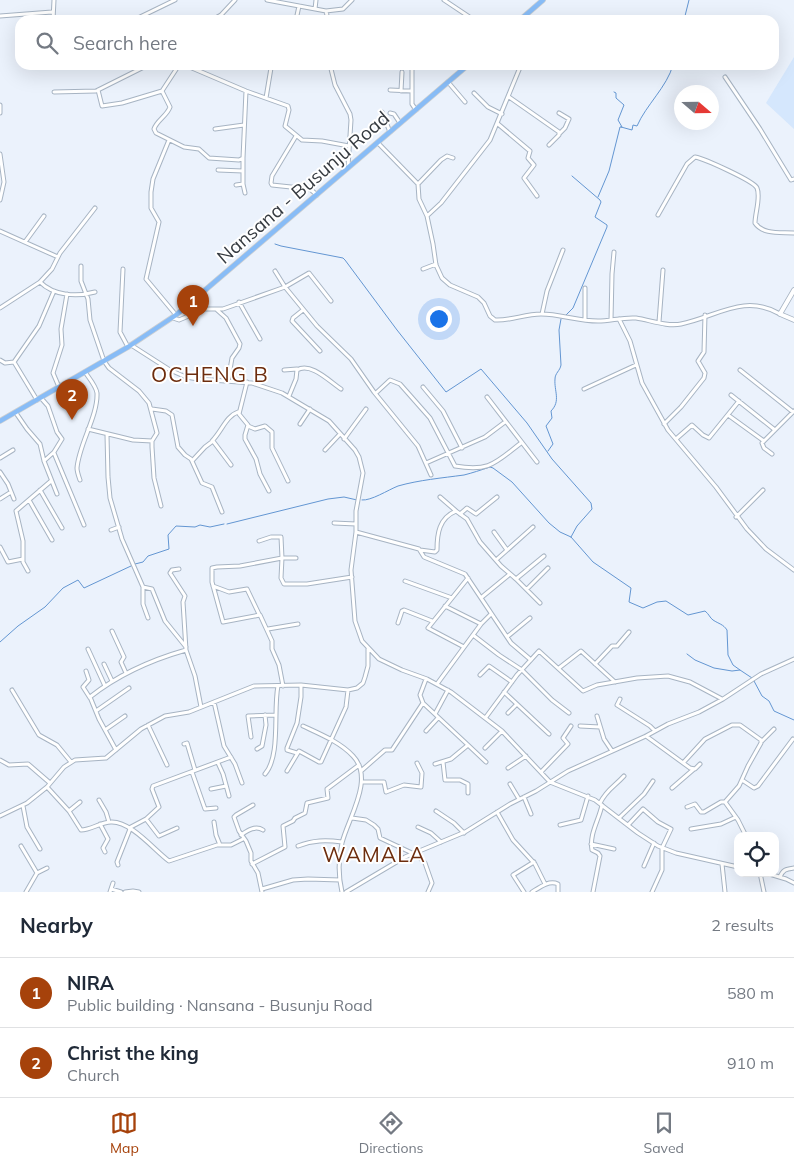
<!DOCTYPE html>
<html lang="en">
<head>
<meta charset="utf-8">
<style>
  :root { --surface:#fff; --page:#f2f2f3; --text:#1f2937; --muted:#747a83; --line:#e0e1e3; --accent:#a6420b }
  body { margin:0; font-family:Mulish,sans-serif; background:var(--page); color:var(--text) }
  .controls { position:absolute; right:15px; bottom:15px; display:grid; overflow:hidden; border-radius:10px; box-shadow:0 5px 20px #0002 }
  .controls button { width:45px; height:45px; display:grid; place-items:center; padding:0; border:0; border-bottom:1px solid var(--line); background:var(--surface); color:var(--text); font:25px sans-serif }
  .compass { position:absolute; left:674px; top:85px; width:45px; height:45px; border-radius:50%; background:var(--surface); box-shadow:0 5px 20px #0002; rotate:110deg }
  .you { position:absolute; left:438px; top:318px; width:18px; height:18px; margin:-12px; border:4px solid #fff; border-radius:50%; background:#1a73e8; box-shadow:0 0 0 8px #1a73e833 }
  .badge { display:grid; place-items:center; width:32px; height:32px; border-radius:50%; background:var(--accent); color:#fff; font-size:16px; font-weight:700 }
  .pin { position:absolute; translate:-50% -41px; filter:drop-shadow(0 1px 2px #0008) }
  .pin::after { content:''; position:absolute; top:26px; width:18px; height:15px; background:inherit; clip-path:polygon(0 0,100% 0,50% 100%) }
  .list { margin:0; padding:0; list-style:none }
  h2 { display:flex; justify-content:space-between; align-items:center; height:65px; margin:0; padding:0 20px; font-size:21px }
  h2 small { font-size:16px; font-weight:400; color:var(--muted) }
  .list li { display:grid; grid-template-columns:32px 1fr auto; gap:15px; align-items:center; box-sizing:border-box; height:70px; padding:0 20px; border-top:1px solid var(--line) }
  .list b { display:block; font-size:19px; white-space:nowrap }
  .list p { margin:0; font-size:16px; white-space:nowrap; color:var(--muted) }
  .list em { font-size:16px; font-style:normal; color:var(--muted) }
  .icon { flex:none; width:28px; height:28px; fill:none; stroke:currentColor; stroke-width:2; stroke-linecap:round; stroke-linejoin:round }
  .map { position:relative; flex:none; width:794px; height:892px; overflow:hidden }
  .search { position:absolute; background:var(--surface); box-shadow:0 5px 20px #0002; left:15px; right:15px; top:15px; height:55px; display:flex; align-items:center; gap:12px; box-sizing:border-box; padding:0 18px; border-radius:15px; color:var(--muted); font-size:19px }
  .sheet { height:205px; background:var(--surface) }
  nav { display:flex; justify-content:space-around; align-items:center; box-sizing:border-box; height:70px; border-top:1px solid var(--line); background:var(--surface); font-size:14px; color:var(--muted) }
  nav a { display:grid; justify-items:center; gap:2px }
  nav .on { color:var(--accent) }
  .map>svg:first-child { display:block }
  .built { fill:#d5e7fd }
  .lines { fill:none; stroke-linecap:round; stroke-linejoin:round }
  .stream { stroke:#6396d2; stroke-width:1 }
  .minor-casing { stroke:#a7b4c3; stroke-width:5 }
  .tertiary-casing { stroke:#a7b4c3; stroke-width:5.5 }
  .primary-casing { stroke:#cfd0d1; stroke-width:6 }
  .minor { stroke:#fff; stroke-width:3 }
  .tertiary { stroke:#fff; stroke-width:4 }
  .primary { stroke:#88bcf6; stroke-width:4.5 }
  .labels { text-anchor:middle; stroke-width:4; stroke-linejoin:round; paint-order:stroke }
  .street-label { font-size:19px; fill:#363b41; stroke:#fff }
  .quarter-label { font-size:21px; letter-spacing:1px; fill:#6d2d0e; stroke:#fff }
</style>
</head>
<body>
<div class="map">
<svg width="794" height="892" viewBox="0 0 794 892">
  <rect width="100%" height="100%" fill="#ebf2fc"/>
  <path class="built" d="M794 57V129L766 103Z"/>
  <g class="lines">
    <path class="stream" d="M684 20 689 0
      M621 127 632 130 633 125 637 126C646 105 667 87 673 65
      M598 197 609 171 620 127H622L618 120 624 105 616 98V93L614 92
      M275 244 281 246 343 258 345 260 397 330 446 392 481 369 527 423 552 459 591 503 592 509 577 526 571 537
      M566 315 573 308 607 227V225L595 217 601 202 600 200 572 176
      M548 451 553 444 546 426 552 418 551 411C561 401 554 391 555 379 555 373 560 371 561 365L559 330 561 319
      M362 500C371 501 388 490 398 486 419 480 442 478 464 475 472 473 481 470 490 467L493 468 512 482 549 523 560 532 571 537 593 562 628 586 631 588 629 602 643 608 657 602 666 601 688 615 705 611C709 614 710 618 713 620 719 624 723 624 727 630L728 655 733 665 740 670
      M227 524 328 499 344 497 357 500
      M135 564 143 562 148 556 169 549 168 535 176 526 195 527 200 525 210 527 224 524
      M0 642 18 626 45 607 63 588 78 580 84 588 131 566
      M687 654 695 660 714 668 732 671 740 670 752 678
      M754 681 762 696 769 701 774 711 794 720"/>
    <g class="minor-casing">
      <path id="minor" d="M267 0 326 11 328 20
        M444 0 474 20
        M315 9 316 0
        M326 11 343 9 352 0
        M0 16 52 12
        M53 20 54 0
        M136 20 140 17 175 0
        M175 20 178 19
        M212 20 221 15 235 0
        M296 20 299 6
        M179 65 162 91 170 107C167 116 157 120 154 129L156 133 184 147 199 149 209 158 239 160 243 158
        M185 65 246 91 288 106 289 110 285 126 302 140 322 141 349 146
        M330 65 335 85 350 114 351 120 348 167
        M412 65V104L416 110
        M725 77 760 129 791 180 794 179
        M448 82 465 102
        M98 90 102 106 122 103 162 91
        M390 90 412 91
        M401 91 402 72
        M54 92 96 91 148 65
        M474 93 488 107 502 114
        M509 97 559 132V135L549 145
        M266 98 271 68
        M0 105V113
        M382 112 390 132
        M390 113 394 114 400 123
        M559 113 569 119 565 128 560 133
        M498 124 530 151 528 158 534 165 524 178 537 196
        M215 129 244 125
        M296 136 272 176 271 183 272 185 310 189 317 195
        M169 140 153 179 151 192V208L159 222 146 279 176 315
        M378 143 418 184 419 199 427 216 433 244 436 265 442 278 450 285 478 297 484 303 490 316 495 320C510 321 525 314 541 314 560 314 578 321 598 321 610 321 623 317 636 318 650 320 667 327 681 324 716 317 744 293 780 314
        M0 154 4 182 0 200
        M218 170 243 171
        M418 184 441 160 447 156 453 158
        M236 185 243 184
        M245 193 243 184V158L246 91
        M658 215 687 164 695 157C705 159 754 181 757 188 761 197 755 213 755 223 763 235 781 232 794 233
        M427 216 441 203 490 140 521 65
        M0 231 58 257
        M25 242 44 216
        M81 266V281L88 299 90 320 104 361 109 368 139 391 149 403 157 433 152 441V447L154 478 161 506
        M123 269 120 332 128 347
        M423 269 436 264
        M275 271 285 287 309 273 331 301
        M95 292C77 297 54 296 40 282L52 269 60 253 95 208
        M239 302 260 339
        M0 308 40 282
        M217 310 226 318 240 344 239 348 232 358 228 381
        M303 310 293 318 292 321 320 351
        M542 314 547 291 563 250
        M173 318 179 320 205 309H223L285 287 317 326 351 359 374 392 418 446 431 475
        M619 319 630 341 642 383 668 430 716 487 747 529 766 549 794 570
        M585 320V288
        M611 320 612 274 614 252
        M659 322 663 270
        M131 345 170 370 186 377 198 379 252 383 282 393 329 421 355 450 359 457 363 473 356 511V532L351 570 355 621 362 641 379 659 402 670 427 679 451 692 502 731 550 782 595 800 638 833 658 846 676 853 738 867
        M0 360 5 363 14 362
        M284 370 297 369
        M740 370 793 412
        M247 382 239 414 248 425 245 435V439L256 459 260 474 269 491
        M59 387 53 373 62 345 61 329 67 294
        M423 387 443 411 462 448
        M584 389 636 365
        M376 393 390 380 400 384 430 418 455 466C490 472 495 463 521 443
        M731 395 775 430
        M289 396 296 379 297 370C311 362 329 381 341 389
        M487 397 537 462
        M41 398 48 406 57 432 62 439 54 452 44 461
        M37 400 14 362 39 326 54 291
        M152 409 166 411 172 415 178 447 185 455 191 459 202 483 212 487 222 512
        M16 413 27 429 40 444 44 461 57 494
        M728 415 764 441
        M300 424 310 409
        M664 424 681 407 704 378 705 373 698 361 704 352 705 315
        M248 426 255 429 265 426 272 432V448L288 481
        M88 429 133 440 152 441
        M107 435 108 477 110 498 122 539 143 587 152 589 165 621 186 647
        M344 439 366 409
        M676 439 692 425 703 435 709 438 739 401
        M212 441C222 431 226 416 238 412
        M325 450 340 434
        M54 453 84 525
        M772 454 764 448 762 443 794 411
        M0 458 13 450
        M192 461 205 447 213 441 231 465
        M426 463 485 437 505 422
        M0 472 8 484 14 499
        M80 480C79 477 77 472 77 468 79 444 98 416 97 393 96 386 89 378 85 372
        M40 490 62 528
        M440 497 456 511
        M0 499 11 492
        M29 500 52 540
        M460 514 467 508 476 514 497 497
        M736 517 763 490
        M334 523 356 524
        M111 530 119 527
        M356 532 419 549 424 557 465 574 511 643 531 660
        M494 532 507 550
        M259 541 271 537H281L282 558H296
        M0 547 8 562 23 559
        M420 550 435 552 437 550C437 534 439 518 456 511L467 519 480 542 501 566 516 579 540 603
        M496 560 533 527
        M179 569 172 570 170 573 185 596 183 602 186 650 195 676 201 707
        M28 571 23 562V541L16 511 51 481
        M516 579 544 556
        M405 581 452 598
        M213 586 229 592 247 589 259 614
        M143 587V604L148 618
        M527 589 548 568
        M482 597 510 574
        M445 606 481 624
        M398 623 402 611 404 610 432 621
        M268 629 298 624
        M112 631 124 657 121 662 126 673
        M473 635 499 655 522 670 552 700 569 713
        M507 637 530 618
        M464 647 428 628 468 578
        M88 649 105 686
        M104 664 112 681
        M595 664 612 646H617L629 632
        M559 668 581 651 615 682
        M86 671 89 680 83 687 90 698
        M480 675 489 666 512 682
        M426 679 420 695 423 703 468 745 451 759 435 764
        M437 684 481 624 491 614
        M283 686 279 665 272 649V641L260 615 223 622 212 582V568L217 567 240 566 282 558 281 578 284 584H307L352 577
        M12 690 39 735 57 745 71 762
        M504 692 549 734
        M620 699 617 705 650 726 655 731
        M214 702 224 746 235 764 242 783
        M96 711 129 688
        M508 713 517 704
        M435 714 448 690
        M597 716 604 739 612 751
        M486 717 517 675 539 651 583 691 597 685 637 678 668 676 690 682 722 699
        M148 725 167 765
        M303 726C320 734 340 742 353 756 375 779 348 818 342 843 338 860 338 875 342 892
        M580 726 600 727
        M105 730 125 716
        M426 731 438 718
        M646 736 690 768 695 769 700 764
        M251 737 248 716 276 715
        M761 742 774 729
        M184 744 187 743 195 770
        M468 745 486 762
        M485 748 502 731
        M257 749 262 746 266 725 265 715
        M116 750 99 719 90 697C119 674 151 660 186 650
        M297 753 287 750V748L297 723 301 697V685
        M0 760 9 765 28 764 50 783
        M443 762 445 780H460L468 784V793
        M218 763 223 774 229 796
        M683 763 705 739 732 725H740L761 740V743L748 766 739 786 725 802 738 820 746 836
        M508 768 526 756
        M287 771 299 751 319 762H321L346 707 348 690
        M361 771 385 750H392L423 703
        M192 772 205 809 216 808
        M541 772 568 744 563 738 571 726
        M265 774C281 756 273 710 278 686
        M742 780 754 788 758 786 793 739
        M362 782H384L386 792 404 785 421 787 422 773 417 763
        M510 784 519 799
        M47 787 69 811 81 830C91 830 101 822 111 822 131 821 154 850 169 861L217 845H231L243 839
        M672 788 694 769
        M211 789 226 786
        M524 797 531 814
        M99 800 106 812 109 822
        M600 803C607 789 614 787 624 776
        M253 805 236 815 234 817 239 831 246 841 251 853V861L258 873 262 892
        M23 806 27 827 40 849
        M687 807 695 804 701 812H704L721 802H725
        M69 811 80 802
        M436 811 454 823 464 833
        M497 812 513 840 535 864 545 884
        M0 816 27 803 47 787 64 767 75 760 106 758 141 729 165 716 189 712 254 686 301 685 348 690 357 688 363 683 365 677 368 666V649
        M352 818 366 820 374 825 378 829 380 838 412 853
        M619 818 644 794 653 781
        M146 819 159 807 152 789 153 786 231 757
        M214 822 216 835 220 845
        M100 824 108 839 103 848 105 852
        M560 825 581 820 588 796
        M628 825 643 809 658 822 671 829 662 848V870L652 892
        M418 827 431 833 441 842
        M129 828 146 819 159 836 177 828
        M691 829 721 824 736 817
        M241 835C247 831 255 825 263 830
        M591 844 614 849
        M21 846 37 873 26 892
        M298 846C313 840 326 840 342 842
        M415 853 425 863 432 883 428 892
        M252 864 285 847 283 826 293 821 295 818 305 813 307 803 328 798 327 789 359 765
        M722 864 725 892
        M118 865 117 862 130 829
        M644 866 654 843
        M37 873 47 868
        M760 873 764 892
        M766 873 786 879 794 883
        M780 877C783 869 787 869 794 868
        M111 889 121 892
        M262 889 293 880 308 879 340 880
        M110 892 113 883
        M125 892 133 891 139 892
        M346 892 405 857 465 832 510 804 536 791 568 771 646 736 668 724 699 712 723 699 761 674 794 659
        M524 892 513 875 534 862
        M532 892C540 887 549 880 558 884V892
        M593 892 600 856 598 853 592 850C589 834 599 820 602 805"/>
    </g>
    <g class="tertiary-casing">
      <path id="tertiary" d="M794 290 780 314 794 320"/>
    </g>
    <g class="primary-casing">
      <path id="primary" d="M520 20 543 0
        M0 421 128 347 176 315 468 65"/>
    </g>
    <use href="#minor" class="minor"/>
    <use href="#tertiary" class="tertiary"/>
    <use href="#primary" class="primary"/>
  </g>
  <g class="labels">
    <g class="street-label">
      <text transform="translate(303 187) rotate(-41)" y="7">Nansana - Busunju Road</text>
    </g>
    <g class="quarter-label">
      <text x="210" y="382">OCHENG B</text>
      <text x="374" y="862">WAMALA</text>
    </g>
  </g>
</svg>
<div class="controls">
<button><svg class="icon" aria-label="locate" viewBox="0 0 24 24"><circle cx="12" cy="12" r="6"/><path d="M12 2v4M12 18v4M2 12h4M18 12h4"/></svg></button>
</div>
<svg class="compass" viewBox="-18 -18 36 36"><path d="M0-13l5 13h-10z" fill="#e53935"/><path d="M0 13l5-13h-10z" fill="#747a83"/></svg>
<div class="you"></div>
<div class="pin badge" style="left:193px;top:326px">1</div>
<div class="pin badge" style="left:72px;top:420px">2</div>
<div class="search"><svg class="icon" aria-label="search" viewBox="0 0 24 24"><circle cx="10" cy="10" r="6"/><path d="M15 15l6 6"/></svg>Search here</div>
</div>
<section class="sheet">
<h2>Nearby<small>2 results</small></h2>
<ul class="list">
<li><span class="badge">1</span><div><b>NIRA</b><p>Public building · Nansana - Busunju Road</p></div><em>580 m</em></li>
<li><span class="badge">2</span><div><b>Christ the king</b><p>Church</p></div><em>910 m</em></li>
</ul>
</section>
<nav>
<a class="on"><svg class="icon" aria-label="map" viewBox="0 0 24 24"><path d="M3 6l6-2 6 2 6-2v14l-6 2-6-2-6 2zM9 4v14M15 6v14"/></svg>Map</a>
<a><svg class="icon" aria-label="directions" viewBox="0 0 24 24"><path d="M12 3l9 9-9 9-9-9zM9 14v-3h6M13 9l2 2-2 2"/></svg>Directions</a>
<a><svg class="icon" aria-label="saved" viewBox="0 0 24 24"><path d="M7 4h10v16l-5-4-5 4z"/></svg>Saved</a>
</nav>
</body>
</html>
